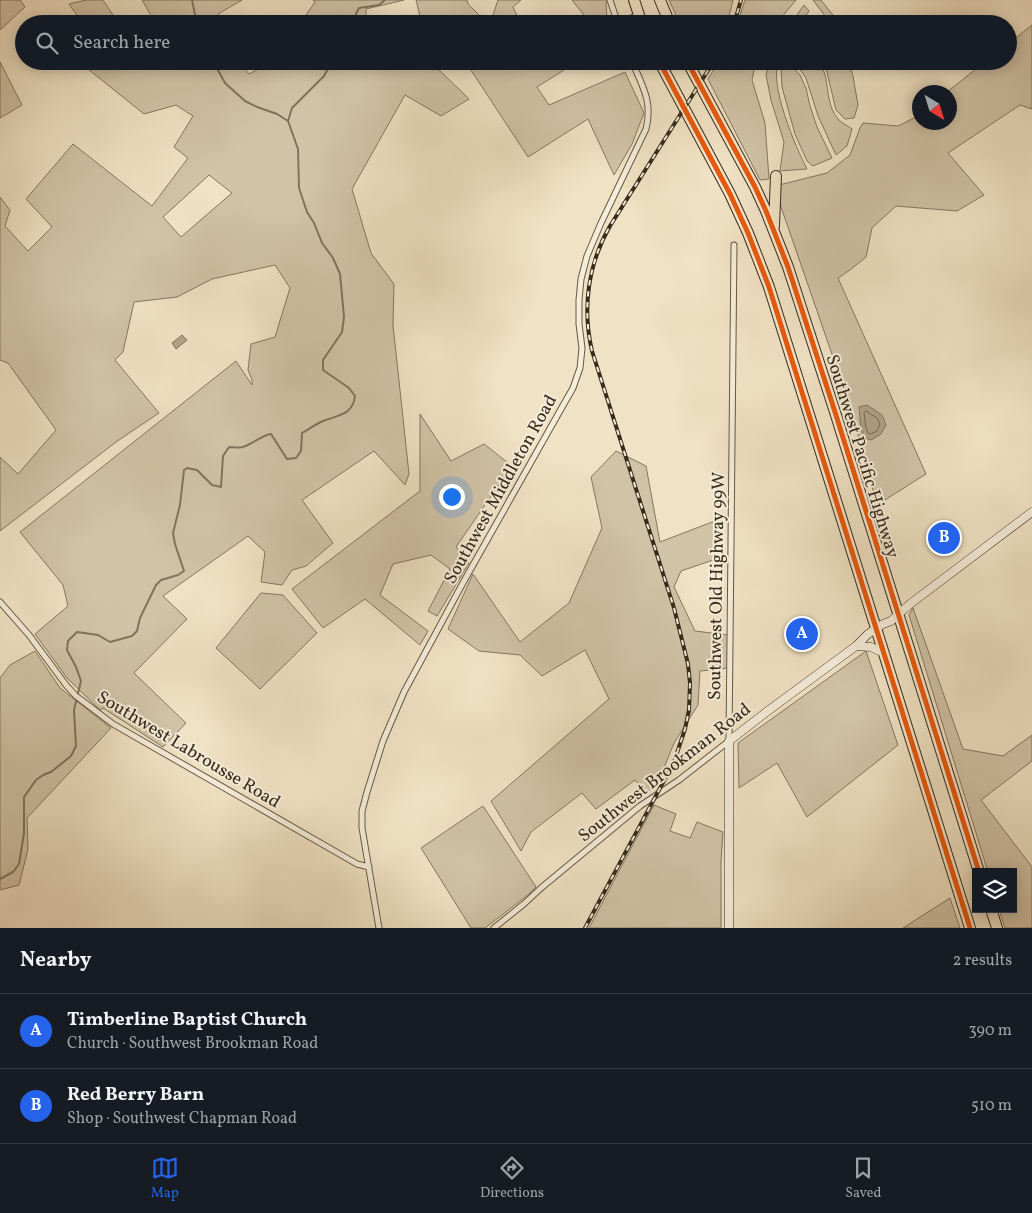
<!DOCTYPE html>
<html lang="en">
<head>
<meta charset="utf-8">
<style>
  :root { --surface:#171b24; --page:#20242c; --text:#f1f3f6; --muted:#9ea1a6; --line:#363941; --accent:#2563eb }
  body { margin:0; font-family:Vollkorn,serif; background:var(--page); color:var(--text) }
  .controls { position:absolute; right:15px; bottom:15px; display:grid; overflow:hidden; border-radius:0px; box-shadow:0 2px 12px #0003 }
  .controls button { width:45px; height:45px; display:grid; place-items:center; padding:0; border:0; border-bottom:1px solid var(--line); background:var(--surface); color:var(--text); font:25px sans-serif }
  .compass { position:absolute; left:912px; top:85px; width:45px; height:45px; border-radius:50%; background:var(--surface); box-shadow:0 2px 12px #0003; rotate:142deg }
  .you { position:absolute; left:451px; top:496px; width:18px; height:18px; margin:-12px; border:4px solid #fff; border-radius:50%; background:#1a73e8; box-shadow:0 0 0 8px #1a73e833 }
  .badge { display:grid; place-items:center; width:32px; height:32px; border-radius:50%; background:var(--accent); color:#fff; font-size:16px; font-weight:700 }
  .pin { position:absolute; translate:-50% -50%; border:2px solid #fff; box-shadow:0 1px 5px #0006 }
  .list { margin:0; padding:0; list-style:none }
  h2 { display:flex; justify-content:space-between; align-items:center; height:65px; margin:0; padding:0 20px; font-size:21px }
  h2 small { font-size:16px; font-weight:400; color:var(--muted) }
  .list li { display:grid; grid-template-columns:32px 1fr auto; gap:15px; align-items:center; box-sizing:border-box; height:75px; padding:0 20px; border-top:1px solid var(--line) }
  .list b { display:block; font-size:19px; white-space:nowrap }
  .list p { margin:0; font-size:16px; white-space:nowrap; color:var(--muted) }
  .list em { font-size:16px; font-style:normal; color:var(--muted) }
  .icon { flex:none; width:28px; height:28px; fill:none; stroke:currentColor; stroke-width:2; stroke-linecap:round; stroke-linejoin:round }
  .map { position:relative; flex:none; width:1032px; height:928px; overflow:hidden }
  .search { position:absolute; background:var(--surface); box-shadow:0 2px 12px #0003; left:15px; right:15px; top:15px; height:55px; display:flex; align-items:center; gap:12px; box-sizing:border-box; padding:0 18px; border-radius:28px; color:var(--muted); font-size:19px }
  .sheet { height:215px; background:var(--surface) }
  nav { display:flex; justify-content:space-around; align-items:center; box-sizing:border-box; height:70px; border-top:1px solid var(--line); background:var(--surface); font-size:14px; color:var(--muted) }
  nav a { display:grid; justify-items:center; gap:2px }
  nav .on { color:var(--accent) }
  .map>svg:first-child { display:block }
  .green { fill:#d1c3a7; stroke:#847760; fill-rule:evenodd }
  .water { fill:#b1a48a; stroke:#80745d }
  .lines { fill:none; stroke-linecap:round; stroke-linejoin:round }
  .shore { stroke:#746852; stroke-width:1 }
  .stream { stroke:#80745d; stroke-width:2 }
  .street-casing { stroke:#655944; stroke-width:7 }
  .secondary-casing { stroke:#372b1a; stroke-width:9 }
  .highway-casing { stroke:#372b1a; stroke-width:12 }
  .street { stroke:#f5ecd9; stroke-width:5 }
  .secondary { stroke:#f5ecd9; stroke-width:8 }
  .highway { stroke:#f0e2c4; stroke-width:10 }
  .rail-casing { stroke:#372b1a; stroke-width:4 }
  .rail { stroke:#f5ecd9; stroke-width:2; stroke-dasharray:5.5; stroke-linecap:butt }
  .cycleway-casing { stroke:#f5ecd9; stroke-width:8 }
  .cycleway { stroke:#e8590c; stroke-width:5 }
  .labels { text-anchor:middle; stroke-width:4; stroke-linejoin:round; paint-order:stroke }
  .street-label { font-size:18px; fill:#372b1a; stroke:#f5ecd9 }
</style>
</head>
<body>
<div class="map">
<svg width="1032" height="928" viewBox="0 0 1032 928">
  <rect width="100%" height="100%" fill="#f0e2c4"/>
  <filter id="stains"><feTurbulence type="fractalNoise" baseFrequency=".004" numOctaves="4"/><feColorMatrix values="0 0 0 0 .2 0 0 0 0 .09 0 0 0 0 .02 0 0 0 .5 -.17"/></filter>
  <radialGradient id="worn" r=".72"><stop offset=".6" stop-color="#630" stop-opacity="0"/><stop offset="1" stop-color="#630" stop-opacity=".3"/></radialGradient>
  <path class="green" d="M0 0H20L25 7 0 30Z
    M86 0H103L119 24H83L69 4Z
    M142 0H242L218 14 221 24H156Z
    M313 0H404L366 9V21L368 24H300L315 2Z
    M416 0H467L468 4 488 24H422Z
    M498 0H521L513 7 521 24H490Z
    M572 0H606L607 20 600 24H591Z
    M669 0H733L727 24H680Z
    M745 0H796L776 24H737Z
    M813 0H821L840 24H831Z
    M804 5 809 11 800 24H791Z
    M1032 25V109L1020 105 948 153 984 195 957 211 896 206 872 228 866 257 850 270 838 278 926 474 877 505 851 409 780 204 779 185 827 173 850 155 860 128 863 123 898 126 914 118 919 114 920 122H950V92H947L986 61H1008V44Z
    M78 61H238L249 74 272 61H395L397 63 399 61H439L434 65 469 99 441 116 405 95 352 189 371 253 394 284 393 325 409 474 405 485 374 451 302 500 333 543 306 566 292 570 282 585 261 582 265 552 248 536 163 596 187 619 134 673 186 723 163 747 103 708 100 710 67 678 35 634 68 606 63 585 20 532 236 361 252 385V380L248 370 251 344 275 337 290 288 275 265 212 279 177 297 134 302 123 352 115 360 159 413 116 442 0 531V457L18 474 56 430 8 363 0 360V197L10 210 5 226 28 251 52 227 26 199 73 144 152 206 188 158 174 147 193 116 176 105 144 114ZM209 175 232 193 181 237 163 217Z
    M465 61H558L564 70 537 87 549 105 625 72 644 113 632 144 614 175 588 119 528 157Z
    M719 61H756L752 80 765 123 769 179 760 180 708 79Z
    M770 61H779C768 83 796 148 807 169L780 171 784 142 771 100 766 75Z
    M783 61H787L800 75 806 88 810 106 817 127 832 158 813 166 807 161 795 134 782 87 781 69Z
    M794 61H818C832 78 823 103 839 120 842 123 848 126 852 129L847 146 836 155 818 116 806 78Z
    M823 61H848L853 76 858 105 854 118 845 119 836 110 825 64Z
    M0 62 22 105 0 118Z
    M420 414 451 461 484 444 512 466 456 547 469 563 437 616 428 611 450 569 431 555 393 564 380 595 428 631 420 645 365 599 323 628 292 589 420 491Z
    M616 451 646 466 660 542 720 519 722 557 681 571 674 587 695 631 728 635V668L700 671 698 705 674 743 661 775 647 794 635 780 596 809 582 793 531 832 521 851 491 801 609 699 585 650 542 676 520 655 479 651 448 629 473 574 520 642 569 603 602 528 591 477Z
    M261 593 283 595 317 633 260 689 216 648Z
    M913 608 963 749 1003 756 1032 735V761L981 800 1032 867V928H1005L999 909H1013V872H988L909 615Z
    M35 651 60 688 111 728 27 818 28 849 19 885 0 890V678L10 665Z
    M866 651 898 745 807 817 777 763 739 788 738 743Z
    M654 805 676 814 670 831 690 838 697 822 723 832 721 861V928H589Z
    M483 806 536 887 529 894 485 928H471L421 848Z
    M950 898 960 928H903Z"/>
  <path class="water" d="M182 335 187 340 176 349 172 343Z
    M867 405 882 415 886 425 881 434 871 440 865 438 861 429 859 407Z"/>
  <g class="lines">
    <path class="shore" d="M866 411 877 418 880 424 877 431 871 434 868 433 866 428 864 413Z"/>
    <path class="stream" d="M192 0 197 24
      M351 24 359 8 379 5 385 0
      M213 61 225 83 245 101 257 107 277 114 288 121
      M0 879 13 872 19 864 24 833V797L36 780 43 775 51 772 71 756 76 746 74 710 81 681 76 667 67 650 68 641 77 632 98 635 110 642 132 636 137 631 140 618 156 585 161 580 178 575 184 571 175 544 173 533 180 505 184 470 187 468 197 470 212 485 221 487 223 456 229 447C234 447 239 448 243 447 253 444 260 436 271 434L287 459 296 458 301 451 302 433C309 429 316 424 323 421 338 415 353 415 355 396L349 388 323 370V360L342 332 344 317 340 274 333 258 322 243 314 223 307 212 299 188 298 149 288 121 292 108 324 76 332 61"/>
    <g class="street-casing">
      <path id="street" d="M610 0 618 24
        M617 23 639 15
        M0 602 29 635 66 685 76 696 113 724 357 864 369 867
        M379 928 362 828V811L367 792 383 741 404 692 464 581 561 409 573 388 580 368 582 348 579 324V300L581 279 587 256 601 223 646 129C653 101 642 86 632 61
        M494 928 525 903 541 888 640 806 679 780 729 741 734 245"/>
    </g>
    <g class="secondary-casing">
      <path id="secondary" d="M856 646 871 647 884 653
        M729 928V741L769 710 856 646 868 634 883 624 891 621 910 604 1032 512"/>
    </g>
    <g class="highway-casing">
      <path id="highway" d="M634 0 642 24
        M660 0 670 24
        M659 61 730 194 748 233 769 287 970 928
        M687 61 755 187 766 211 788 267 835 412 979 872
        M774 226 776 176
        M991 909 997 928"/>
    </g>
    <use href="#street" class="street"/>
    <use href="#secondary" class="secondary"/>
    <use href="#highway" class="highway"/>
    <g class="rail-casing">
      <path id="rail" d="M734 24 741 0
        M585 928 674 762 685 729 689 710 690 683 688 664 674 608 592 351C582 308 588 264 610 226L714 61"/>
    </g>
    <use href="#rail" class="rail"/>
    <g class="cycleway-casing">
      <path id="cycleway" d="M659 61 730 194 748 233 769 287 970 928
        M687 61 755 187 766 211 788 267 835 412 979 872"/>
    </g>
    <use href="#cycleway" class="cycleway"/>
  </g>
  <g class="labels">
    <g class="street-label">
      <text transform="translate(863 456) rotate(73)" y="6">Southwest Pacific Highway</text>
      <text transform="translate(500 489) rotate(-61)" y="6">Southwest Middleton Road</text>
      <text transform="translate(716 586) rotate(-89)" y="6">Southwest Old Highway 99W</text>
      <text transform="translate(189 749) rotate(31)" y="6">Southwest Labrousse Road</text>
      <text transform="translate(664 772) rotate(-38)" y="6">Southwest Brookman Road</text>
    </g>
  </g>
  <rect width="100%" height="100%" filter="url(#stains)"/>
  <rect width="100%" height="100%" fill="url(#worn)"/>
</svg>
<div class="controls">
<button><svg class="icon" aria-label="layers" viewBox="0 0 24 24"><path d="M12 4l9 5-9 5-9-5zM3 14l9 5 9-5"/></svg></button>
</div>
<svg class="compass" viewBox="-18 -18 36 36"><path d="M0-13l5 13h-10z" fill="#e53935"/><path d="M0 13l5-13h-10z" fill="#9ea1a6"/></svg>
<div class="you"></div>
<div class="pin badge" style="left:802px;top:634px">A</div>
<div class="pin badge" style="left:944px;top:538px">B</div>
<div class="search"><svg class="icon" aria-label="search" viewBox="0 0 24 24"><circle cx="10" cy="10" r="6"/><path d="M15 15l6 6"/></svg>Search here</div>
</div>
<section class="sheet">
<h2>Nearby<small>2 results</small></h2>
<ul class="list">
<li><span class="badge">A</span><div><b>Timberline Baptist Church</b><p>Church · Southwest Brookman Road</p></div><em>390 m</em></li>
<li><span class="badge">B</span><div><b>Red Berry Barn</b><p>Shop · Southwest Chapman Road</p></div><em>510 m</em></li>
</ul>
</section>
<nav>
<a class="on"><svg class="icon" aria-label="map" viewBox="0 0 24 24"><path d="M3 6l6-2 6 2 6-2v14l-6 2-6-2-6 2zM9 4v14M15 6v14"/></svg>Map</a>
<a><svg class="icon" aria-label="directions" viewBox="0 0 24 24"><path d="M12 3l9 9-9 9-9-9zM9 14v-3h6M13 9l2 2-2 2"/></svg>Directions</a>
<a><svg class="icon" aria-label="saved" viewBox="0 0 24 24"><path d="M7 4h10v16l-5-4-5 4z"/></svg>Saved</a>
</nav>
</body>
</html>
